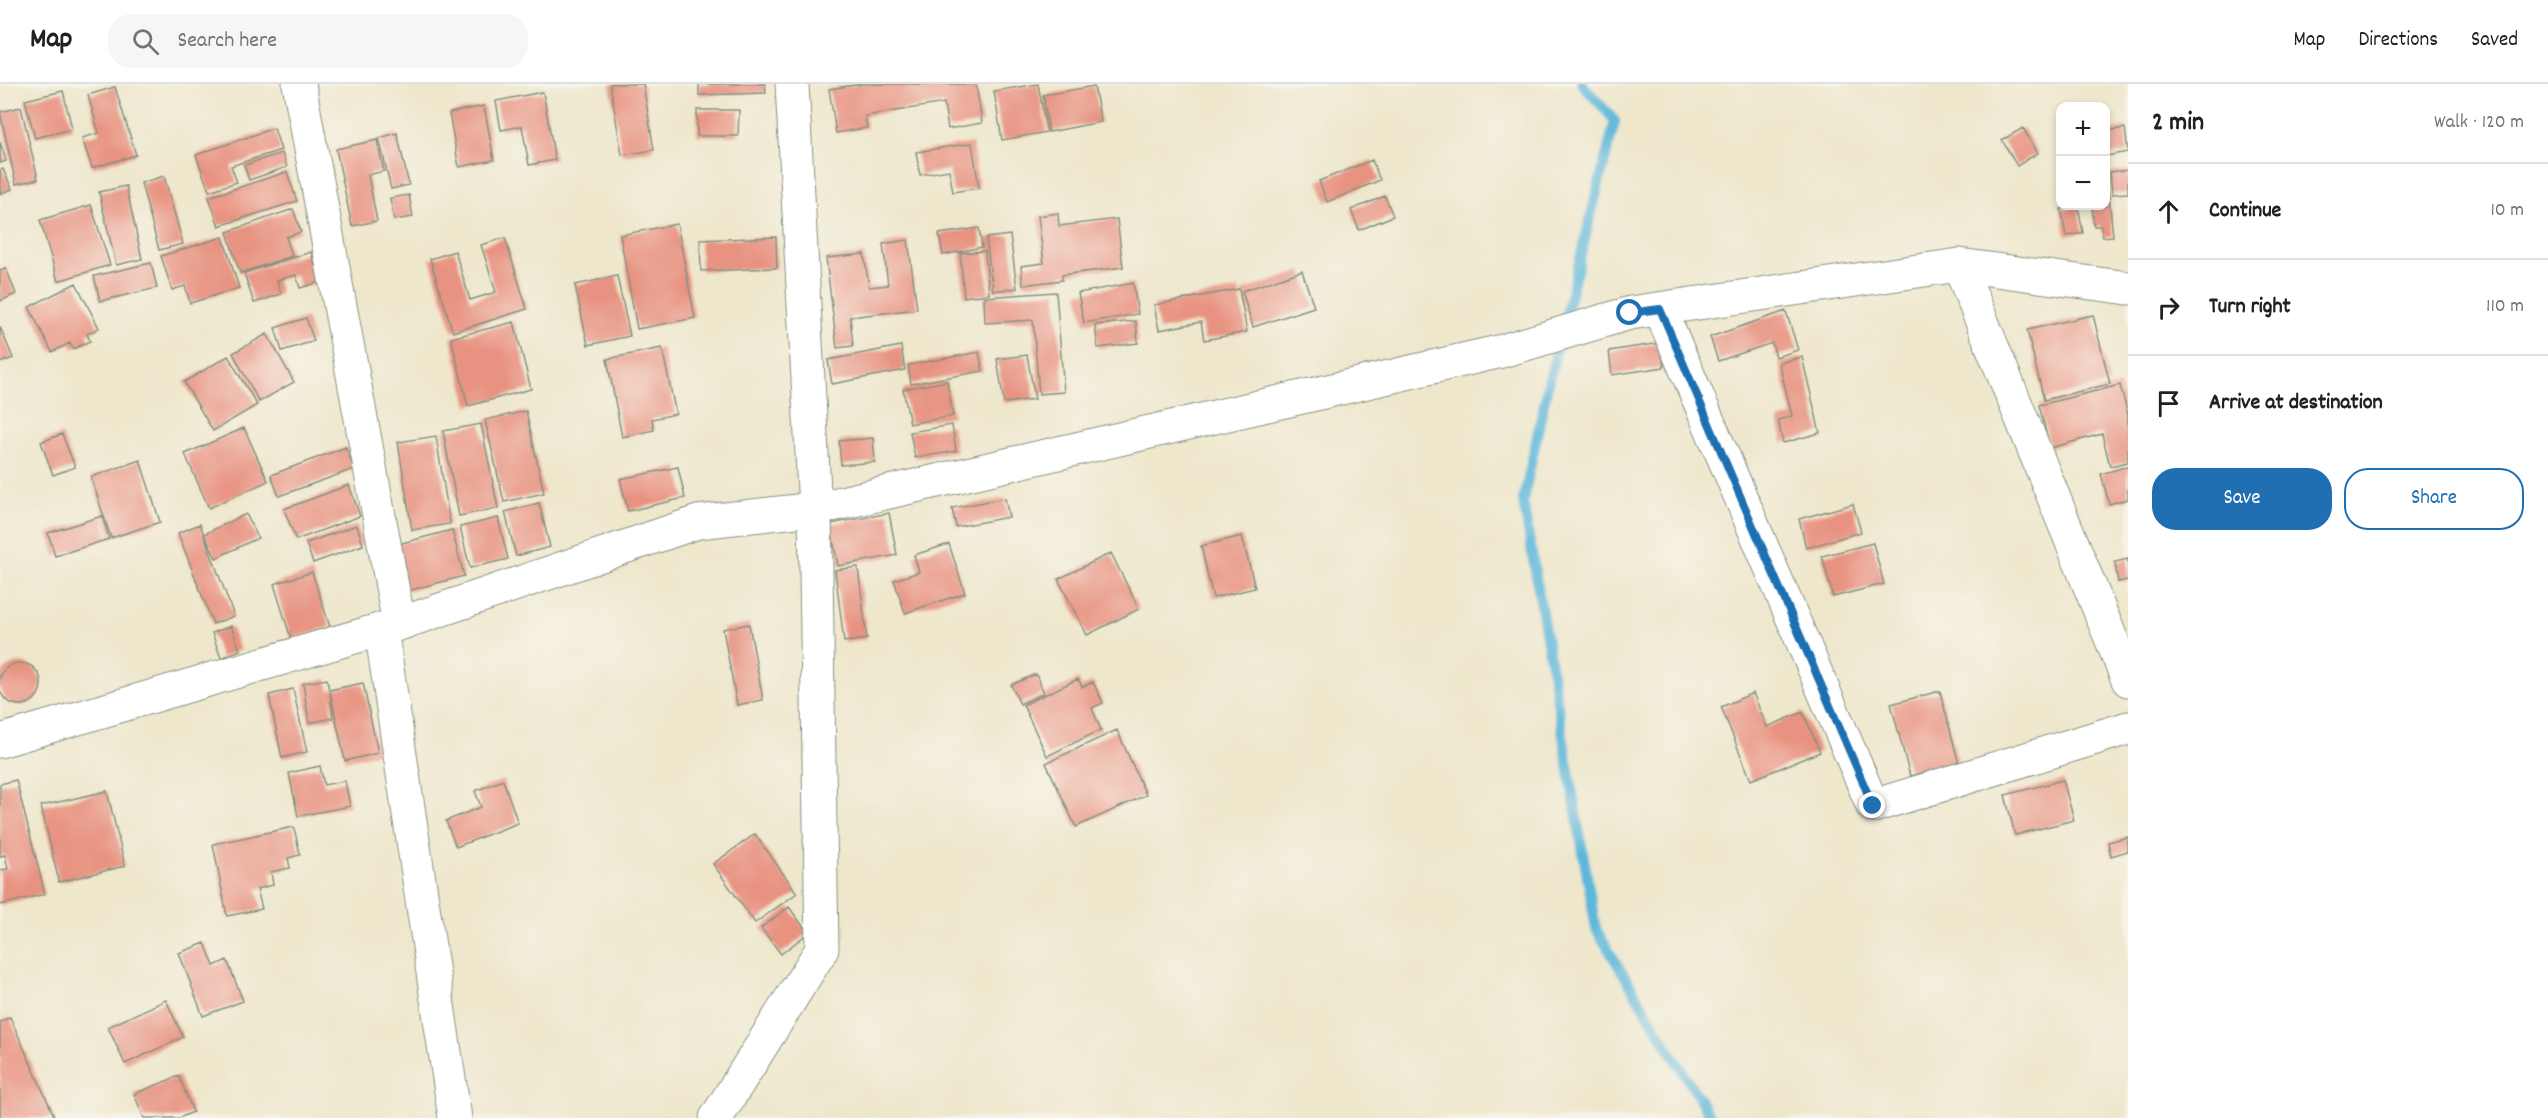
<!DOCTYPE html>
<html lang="en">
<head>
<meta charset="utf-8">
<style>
  :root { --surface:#fff; --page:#f6f6f6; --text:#202124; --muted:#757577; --line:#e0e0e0; --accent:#1f6fb2 }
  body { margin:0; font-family:Dekko,sans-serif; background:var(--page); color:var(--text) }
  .controls { position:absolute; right:18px; top:18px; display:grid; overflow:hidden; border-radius:12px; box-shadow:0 3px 9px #0003 }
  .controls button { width:54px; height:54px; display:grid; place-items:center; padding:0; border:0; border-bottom:2px solid var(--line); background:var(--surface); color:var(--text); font:30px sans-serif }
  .stop { position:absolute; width:18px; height:18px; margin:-14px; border:4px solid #1f6fb2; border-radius:50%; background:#fff }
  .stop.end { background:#1f6fb2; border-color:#fff; box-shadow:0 2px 6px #0008 }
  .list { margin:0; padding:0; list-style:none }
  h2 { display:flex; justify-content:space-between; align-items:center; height:78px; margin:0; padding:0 24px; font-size:26px }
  h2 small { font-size:20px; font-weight:400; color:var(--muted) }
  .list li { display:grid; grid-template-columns:39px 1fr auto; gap:18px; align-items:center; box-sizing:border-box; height:96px; padding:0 24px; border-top:2px solid var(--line) }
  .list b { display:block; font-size:22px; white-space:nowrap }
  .list em { font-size:20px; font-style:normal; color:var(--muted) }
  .actions { display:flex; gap:12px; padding:18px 24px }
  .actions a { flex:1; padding:14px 0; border:2px solid var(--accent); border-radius:24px; text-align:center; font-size:21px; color:var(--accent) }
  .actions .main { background:var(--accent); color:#fff }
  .icon { flex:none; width:33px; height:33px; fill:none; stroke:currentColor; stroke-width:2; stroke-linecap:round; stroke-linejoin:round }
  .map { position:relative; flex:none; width:2128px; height:1034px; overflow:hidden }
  header { display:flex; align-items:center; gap:36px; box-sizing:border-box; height:84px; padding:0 30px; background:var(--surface); border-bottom:2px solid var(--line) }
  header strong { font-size:28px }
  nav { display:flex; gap:33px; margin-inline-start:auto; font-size:21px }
  .search { width:420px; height:54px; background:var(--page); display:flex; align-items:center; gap:15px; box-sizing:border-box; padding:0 21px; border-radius:24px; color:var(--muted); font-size:22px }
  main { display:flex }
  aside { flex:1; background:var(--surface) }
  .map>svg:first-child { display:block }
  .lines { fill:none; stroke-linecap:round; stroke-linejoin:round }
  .stream { stroke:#5cb7da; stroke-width:10 }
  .building { fill:#e89381 }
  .minor-casing { stroke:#869280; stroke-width:35 }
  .minor { stroke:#fff; stroke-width:33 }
  .route { stroke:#1f6fb2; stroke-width:8 }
</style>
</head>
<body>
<header>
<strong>Map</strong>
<div class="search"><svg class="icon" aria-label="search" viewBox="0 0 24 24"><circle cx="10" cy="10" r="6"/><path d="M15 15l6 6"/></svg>Search here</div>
<nav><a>Map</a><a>Directions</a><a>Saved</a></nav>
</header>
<main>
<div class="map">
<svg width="2128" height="1034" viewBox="0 0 2128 1034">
  <rect width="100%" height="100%" fill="#f7f3e8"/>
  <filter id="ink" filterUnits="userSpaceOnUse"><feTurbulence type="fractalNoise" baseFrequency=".0167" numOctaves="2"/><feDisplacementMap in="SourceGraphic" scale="12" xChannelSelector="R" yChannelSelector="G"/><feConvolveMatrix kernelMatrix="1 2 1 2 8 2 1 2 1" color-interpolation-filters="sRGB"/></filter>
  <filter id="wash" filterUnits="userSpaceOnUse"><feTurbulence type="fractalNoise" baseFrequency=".008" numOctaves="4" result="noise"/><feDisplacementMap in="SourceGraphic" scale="24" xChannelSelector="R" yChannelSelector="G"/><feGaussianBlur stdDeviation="1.35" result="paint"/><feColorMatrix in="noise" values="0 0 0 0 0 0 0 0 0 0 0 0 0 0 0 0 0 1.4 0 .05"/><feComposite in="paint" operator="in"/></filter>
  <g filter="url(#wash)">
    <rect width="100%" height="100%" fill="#eee7cc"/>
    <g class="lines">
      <path class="stream" d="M1582 0 1615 37 1549 296 1523 417 1596 845 1711 1034"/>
    </g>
    <g id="blocks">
      <path class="building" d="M610 0H643L654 66 622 71Z
        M699 0H765L766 9 699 11Z
        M862 0H976L982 39 948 45 944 19 865 32 867 44 836 49 829 5Z
        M1038 0 1047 48 1002 56 994 7Z
        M1094 2 1101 38 1049 48 1043 11Z
        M115 3 136 71 92 84 82 54 99 49 88 11Z
        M63 7 72 45 35 54 25 16Z
        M543 8 555 76 529 81 522 42 501 46 496 17Z
        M484 22 494 76 459 83 449 29Z
        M21 23 38 95 16 100 0 28Z
        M697 26H739L738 52H697Z
        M274 44 281 66 231 82 237 98 209 107 196 71Z
        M2023 44 2038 69 2017 82 2002 56Z
        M2125 44 2128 68 2106 72V47Z
        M397 49 409 101 391 105 379 54Z
        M377 56 384 87 368 91 377 137 352 142 336 65Z
        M0 58 6 77 0 79Z
        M972 59 979 104 953 108 949 86 920 91 916 68Z
        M282 69 287 83 249 96 244 81Z
        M1372 76 1380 96 1327 118 1319 97Z
        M3 85 12 105 0 110V86Z
        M2106 85 2113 152 2103 153 2101 142H2094L2092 122H2106Z
        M2128 86V109L2112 110 2110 88Z
        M287 88 297 117 219 142 209 113Z
        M164 92 183 160 159 166 141 99Z
        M126 102 142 175 116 181 99 108Z
        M409 111 413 133 394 136 390 114Z
        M1385 112 1393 132 1359 146 1351 126Z
        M91 121 110 181 58 197 40 136Z
        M2078 122 2083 149 2066 152 2061 125Z
        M293 125 301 148 286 153 292 172 240 189 227 148Z
        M1058 129 1059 142 1117 135 1123 183 1062 191V196L1023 201 1021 182 1044 179 1038 132Z
        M677 140 695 234 637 245 620 151Z
        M979 144 982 163 943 171 939 150Z
        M1010 151 1017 204 993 207 986 154Z
        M223 153 239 204 190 219 185 202 172 206 161 172Z
        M776 153 777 184 701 187 700 156Z
        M505 154 527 225 453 248 430 175 455 167 470 216 496 208 481 161Z
        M908 156 917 225 850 233 853 262 837 264 826 174 864 170 869 203 888 201 883 160Z
        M985 167 989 210 964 213 960 169Z
        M311 168 320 198 300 204 296 191 277 196 281 210 254 219 244 189Z
        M151 179 157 204 100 217 94 192Z
        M6 184 16 210 0 217V187Z
        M1302 187 1314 223 1253 243 1242 207Z
        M617 192 630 252 588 261 575 201Z
        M76 199 99 244 87 250 90 257 73 265 70 259 52 268 29 223Z
        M1133 199 1138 230 1084 239 1078 209Z
        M1239 205 1247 248 1204 256 1201 238 1159 246 1154 221Z
        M1056 208 1064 308 1039 310 1033 236 985 239 984 213Z
        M1786 227 1798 266 1776 273 1772 259 1718 277 1710 253Z
        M2093 231 2110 300 2044 316 2027 246Z
        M306 234 314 257 282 267 275 244Z
        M1136 237 1138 259 1098 264 1095 241Z
        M514 238 531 305 468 322 451 254Z
        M0 243 13 274 0 279Z
        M267 250 294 298 259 318 233 269Z
        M1660 259 1664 283 1612 291 1609 267Z
        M901 262 905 286 832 300 828 276Z
        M662 264 676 330 652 335 654 346 622 353 607 275Z
        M979 268 983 287 911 300 908 281Z
        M1027 271 1035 315 1004 319 997 275Z
        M228 272 257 321 213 347 184 298Z
        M1802 273 1820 349 1783 359 1778 336 1792 332 1779 279Z
        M947 297 953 332 910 340 903 305Z
        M2120 301 2128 331V378L2110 382 2102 350 2050 364 2039 321Z
        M526 327 544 409 504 418 485 336Z
        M481 340 498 424 459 432 443 347Z
        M952 341 956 367 915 374 910 348Z
        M244 344 268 397 209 424 185 370Z
        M62 350 75 383 53 391 41 358Z
        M436 352 450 440 412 446 398 358Z
        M873 354 875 378 841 381 839 357Z
        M346 363 354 385 279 412 271 391Z
        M140 376 160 438 111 454 91 393Z
        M2128 382V415L2109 420 2101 390Z
        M678 383 685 414 628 427 620 395Z
        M349 401 360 432 296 456 284 425Z
        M1005 414 1009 433 956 443 952 424Z
        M539 419 550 463 516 472 505 428Z
        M1853 420 1861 448 1806 464 1799 435Z
        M889 429 897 471 838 482 830 440Z
        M246 430 258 454 216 474 204 450Z
        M102 432 109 455 55 472 48 449Z
        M498 434 508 475 470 484 460 443Z
        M200 440 234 532 213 540 178 449Z
        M357 441 363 461 313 479 306 459Z
        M452 446 464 492 403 508 391 462Z
        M1242 452 1255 504 1213 514 1201 462Z
        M1873 459 1884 500 1833 513 1822 472Z
        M949 460 965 509 905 529 894 496 919 488 914 471Z
        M1111 469 1139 525 1087 551 1058 495Z
        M2128 475V496L2118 498 2115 478Z
        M858 483 867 555 844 558 835 486Z
        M312 488 330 543 291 555 274 500Z
        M749 540 763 616 737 621 723 545Z
        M231 542 240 566 221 574 212 549Z
        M-1 600a21 21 0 1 1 42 0a21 21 0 1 1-42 0Z
        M1036 590 1044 609 1020 620 1011 601Z
        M327 595 329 606 363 599 378 669 345 677 330 608 333 634 309 639 303 599Z
        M1078 595 1082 603 1093 598 1103 619 1092 624 1101 646 1047 672 1023 621Z
        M293 605 307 668 282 674 269 611Z
        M1940 607 1959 680 1910 692 1891 620Z
        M1753 609 1767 643 1803 628 1820 668 1751 696 1721 623Z
        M1117 646 1146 711 1076 743 1046 679Z
        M320 682 324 701 345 697 350 722 298 732 289 689Z
        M16 696 45 810 0 821V786L8 785 5 771 0 772V700Z
        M503 696 518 739 456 763 446 737 481 723 475 707Z
        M2063 696 2074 736 2015 751 2005 711Z
        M107 707 125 782 59 798 41 722Z
        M294 743 300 771 288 774 290 784 271 788 273 801 257 805 262 825 227 832 213 760Z
        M755 750 797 809 755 839 713 780Z
        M2128 753V767L2111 772 2108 758Z
        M789 823 808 849 781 870 761 844Z
        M205 859 214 882 227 876 243 917 203 932 179 869Z
        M166 916 183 953 125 980 108 943Z
        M10 933 55 1034H0V938Z
        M179 992 193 1028 179 1034H144L134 1010Z"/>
    </g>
  </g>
  <g filter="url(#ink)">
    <use href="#blocks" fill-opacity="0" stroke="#869280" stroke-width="1.5"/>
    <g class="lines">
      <g class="minor-casing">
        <path id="minor" d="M299 0 399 540
          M1959 181 2128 596
          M1660 225 1873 722 2128 644
          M381 545 455 1034
          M0 657 399 540 698 438 815 425 1502 267 1630 229 1959 181 2128 204
          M716 1034 822 865 815 425 792 0"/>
      </g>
      <use href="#minor" class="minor"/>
    </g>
  </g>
  <g class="lines" filter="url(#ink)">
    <path class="route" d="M1630 229 1660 225 1873 722"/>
  </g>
</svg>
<div class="controls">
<button>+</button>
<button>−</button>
</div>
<div class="stop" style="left:1630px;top:229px"></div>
<div class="stop end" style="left:1873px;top:722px"></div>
</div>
<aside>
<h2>2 min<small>Walk · 120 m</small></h2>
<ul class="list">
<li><svg class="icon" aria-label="ahead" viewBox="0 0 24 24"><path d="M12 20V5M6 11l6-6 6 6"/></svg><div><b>Continue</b></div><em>10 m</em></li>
<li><svg class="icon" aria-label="right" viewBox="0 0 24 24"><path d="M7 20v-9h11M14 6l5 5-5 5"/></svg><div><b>Turn right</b></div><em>110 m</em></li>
<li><svg class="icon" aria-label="arrive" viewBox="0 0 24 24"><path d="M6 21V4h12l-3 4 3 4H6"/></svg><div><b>Arrive at destination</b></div></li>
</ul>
<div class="actions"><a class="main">Save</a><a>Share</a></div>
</aside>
</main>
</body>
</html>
